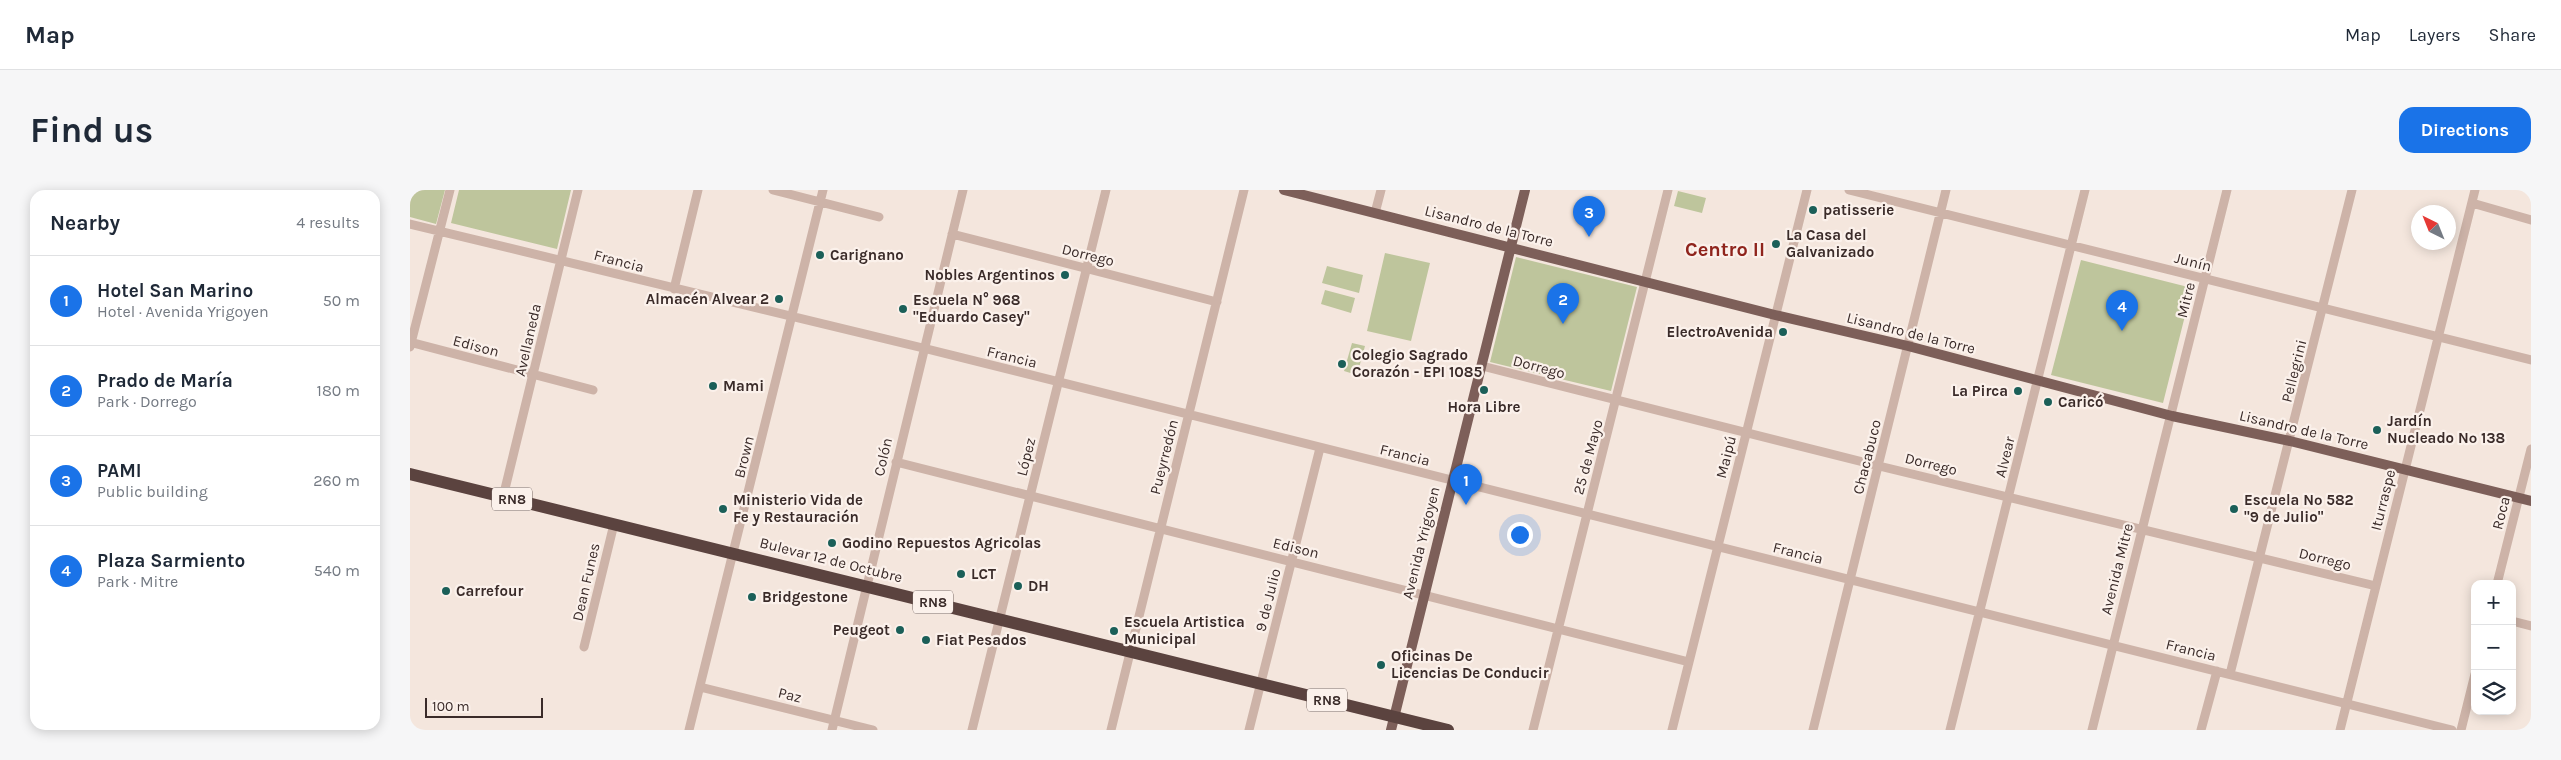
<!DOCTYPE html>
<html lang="en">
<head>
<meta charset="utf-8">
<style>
  :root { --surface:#fff; --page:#f6f6f7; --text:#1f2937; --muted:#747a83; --line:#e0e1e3; --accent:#1a73e8 }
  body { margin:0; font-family:Karla,sans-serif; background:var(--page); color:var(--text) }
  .controls { position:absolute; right:15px; bottom:15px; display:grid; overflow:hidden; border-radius:10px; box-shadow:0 2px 12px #0003 }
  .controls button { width:45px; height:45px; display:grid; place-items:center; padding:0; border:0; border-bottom:1px solid var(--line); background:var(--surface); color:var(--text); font:25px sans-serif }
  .compass { position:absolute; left:2001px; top:15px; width:45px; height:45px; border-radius:50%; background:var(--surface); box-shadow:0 2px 12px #0003; rotate:317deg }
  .scale { position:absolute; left:15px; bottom:12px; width:118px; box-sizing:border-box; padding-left:5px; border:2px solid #3a2b29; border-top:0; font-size:14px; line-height:18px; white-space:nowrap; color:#3a2b29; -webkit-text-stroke:4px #fbf1eb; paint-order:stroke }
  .you { position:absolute; left:1109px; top:344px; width:18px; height:18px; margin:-12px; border:4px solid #fff; border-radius:50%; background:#1a73e8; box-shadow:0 0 0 8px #1a73e833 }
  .badge { display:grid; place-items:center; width:32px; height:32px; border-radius:50%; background:var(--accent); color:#fff; font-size:16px; font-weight:700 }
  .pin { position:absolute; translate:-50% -41px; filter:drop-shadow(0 1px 2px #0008) }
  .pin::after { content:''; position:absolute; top:26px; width:18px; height:15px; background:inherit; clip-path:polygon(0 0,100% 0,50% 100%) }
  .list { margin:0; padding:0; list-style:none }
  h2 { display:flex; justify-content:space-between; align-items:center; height:65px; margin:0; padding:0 20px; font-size:21px }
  h2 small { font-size:16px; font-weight:400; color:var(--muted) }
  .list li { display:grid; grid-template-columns:32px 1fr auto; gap:15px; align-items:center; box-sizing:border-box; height:90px; padding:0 20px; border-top:1px solid var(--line) }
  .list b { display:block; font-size:19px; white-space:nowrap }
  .list p { margin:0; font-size:16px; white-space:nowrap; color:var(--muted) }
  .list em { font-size:16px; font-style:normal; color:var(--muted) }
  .icon { flex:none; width:28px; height:28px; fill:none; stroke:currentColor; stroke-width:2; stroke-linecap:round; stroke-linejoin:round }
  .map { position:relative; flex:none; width:2121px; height:540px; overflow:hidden; border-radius:15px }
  header { display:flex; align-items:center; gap:30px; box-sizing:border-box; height:70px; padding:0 25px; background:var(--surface); border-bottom:1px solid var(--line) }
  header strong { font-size:24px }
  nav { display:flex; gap:28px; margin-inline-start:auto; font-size:18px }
  .intro { display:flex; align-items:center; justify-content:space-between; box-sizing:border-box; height:120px; padding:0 30px }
  h1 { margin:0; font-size:35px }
  .button { padding:12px 22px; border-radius:15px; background:var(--accent); color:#fff; font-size:18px; font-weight:700 }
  main { display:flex; gap:30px; padding:0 30px }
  aside { flex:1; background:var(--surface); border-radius:15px; box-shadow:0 2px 12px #0003 }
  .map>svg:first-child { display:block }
  .green { fill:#bec59c }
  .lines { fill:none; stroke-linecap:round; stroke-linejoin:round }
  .minor { stroke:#cdb3a8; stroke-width:9 }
  .major { stroke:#7d5f59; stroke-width:10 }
  .highway { stroke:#5b433f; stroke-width:12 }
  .poi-dot { fill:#1b5f58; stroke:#fbf1eb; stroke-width:2 }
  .labels { text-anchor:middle; stroke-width:4.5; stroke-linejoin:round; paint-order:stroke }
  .shield { fill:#fbf1eb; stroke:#746663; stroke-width:1 }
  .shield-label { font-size:14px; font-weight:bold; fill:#3a2b29 }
  .poi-label { font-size:15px; font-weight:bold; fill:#3a2b29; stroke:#fbf1eb; text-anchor:start }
  .street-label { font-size:15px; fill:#3a2b29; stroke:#fbf1eb }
  .district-label { font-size:20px; font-weight:bold; fill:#8f241c; stroke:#fbf1eb }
</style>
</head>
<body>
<header>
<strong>Map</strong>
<nav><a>Map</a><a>Layers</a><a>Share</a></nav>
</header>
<div class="intro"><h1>Find us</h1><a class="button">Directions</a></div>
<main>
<aside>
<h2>Nearby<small>4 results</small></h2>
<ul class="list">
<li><span class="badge">1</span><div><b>Hotel San Marino</b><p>Hotel · Avenida Yrigoyen</p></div><em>50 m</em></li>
<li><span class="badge">2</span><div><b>Prado de María</b><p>Park · Dorrego</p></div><em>180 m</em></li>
<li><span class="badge">3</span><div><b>PAMI</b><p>Public building</p></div><em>260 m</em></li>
<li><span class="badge">4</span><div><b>Plaza Sarmiento</b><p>Park · Mitre</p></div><em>540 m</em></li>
</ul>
</aside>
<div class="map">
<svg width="2121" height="540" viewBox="0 0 2121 540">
  <rect width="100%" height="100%" fill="#f4e6dd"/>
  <path class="green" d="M0 0H35L26 34 0 27Z
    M49 0H161L147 59 41 33Z
    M1268 1 1296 8 1292 23 1264 16Z
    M975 63 1020 73 1001 151 957 141Z
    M1106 67 1227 97 1201 201 1080 172Z
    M1671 70 1782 98 1753 213 1641 185Z
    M917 76 953 85 949 103 912 93Z
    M915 100 945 108 941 123 911 114Z
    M942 153 955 156 947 185 934 181Z"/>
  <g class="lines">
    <path class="minor" d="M363 0 469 27
      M1439 0 2121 170
      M2062 13 2121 30
      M965 23 971 0
      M0 34 513 158 2042 540
      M542 44 807 112
      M264 99 288 0
      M0 152 183 200
      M0 157 40 0
      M1072 176 1469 276 1966 396
      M486 272 1279 472
      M93 307 168 0
      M2087 394 2121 259
      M2102 431 2121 436
      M174 457 204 334
      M1820 484 1942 0
      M290 497 463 540
      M279 540 413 0
      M422 540 553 0
      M562 540 696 0
      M701 540 834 0
      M839 540 910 258
      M1123 540 1258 0
      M1262 540 1397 0
      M1403 540 1536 0
      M1540 540 1675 0
      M1682 540 1817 0
      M1791 540 1807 481
      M1930 540 2065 0
      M2051 540 2065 484"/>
    <path class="major" d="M874 0 1365 125 1498 156 1762 226 1880 251 2121 311
      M981 540 1115 0"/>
    <path class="highway" d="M0 284 1038 540"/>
  </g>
  <g class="poi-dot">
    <circle cx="1403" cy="20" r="5"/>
    <circle cx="1366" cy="54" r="5"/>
    <circle cx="410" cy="65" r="5"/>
    <circle cx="655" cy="85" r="5"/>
    <circle cx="369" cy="109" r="5"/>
    <circle cx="493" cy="119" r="5"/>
    <circle cx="1373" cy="142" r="5"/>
    <circle cx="932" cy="174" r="5"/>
    <circle cx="303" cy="196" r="5"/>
    <circle cx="1074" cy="200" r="5"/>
    <circle cx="1608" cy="201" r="5"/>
    <circle cx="1638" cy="212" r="5"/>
    <circle cx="1967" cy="240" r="5"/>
    <circle cx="313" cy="319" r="5"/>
    <circle cx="1824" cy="319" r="5"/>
    <circle cx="422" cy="353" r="5"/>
    <circle cx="551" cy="384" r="5"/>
    <circle cx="608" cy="396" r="5"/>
    <circle cx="36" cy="401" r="5"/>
    <circle cx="342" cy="407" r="5"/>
    <circle cx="490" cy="440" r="5"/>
    <circle cx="704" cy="441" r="5"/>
    <circle cx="516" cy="450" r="5"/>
    <circle cx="971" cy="475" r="5"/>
  </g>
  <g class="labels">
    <g class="shield">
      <rect x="82" y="297.5" width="40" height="23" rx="4"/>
      <rect x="503" y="400.5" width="40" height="23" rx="4"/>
      <rect x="897" y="498.5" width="40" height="23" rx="4"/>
    </g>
    <g class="shield-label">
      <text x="102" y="314">RN8</text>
      <text x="523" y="417">RN8</text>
      <text x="917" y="515">RN8</text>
    </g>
    <g class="poi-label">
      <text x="1413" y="25">patisserie</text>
      <text x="1376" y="50">La Casa del<tspan x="1376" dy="17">Galvanizado</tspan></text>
      <text x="420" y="70">Carignano</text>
      <text x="645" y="90" text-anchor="end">Nobles Argentinos</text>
      <text x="359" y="114" text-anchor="end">Almacén Alvear 2</text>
      <text x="503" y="115">Escuela N° 968<tspan x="503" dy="17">"Eduardo Casey"</tspan></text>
      <text x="1363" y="147" text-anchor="end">ElectroAvenida</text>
      <text x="942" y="170">Colegio Sagrado<tspan x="942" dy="17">Corazón - EPI 1085</tspan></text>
      <text x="313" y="201">Mami</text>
      <text x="1598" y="206" text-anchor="end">La Pirca</text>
      <text x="1648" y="217">Caricó</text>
      <text x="1074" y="222" text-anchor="middle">Hora Libre</text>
      <text x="1977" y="236">Jardín<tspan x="1977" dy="17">Nucleado Nº 138</tspan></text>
      <text x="323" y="315">Ministerio Vida de<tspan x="323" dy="17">Fe y Restauración</tspan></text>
      <text x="1834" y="315">Escuela Nº 582<tspan x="1834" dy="17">"9 de Julio"</tspan></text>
      <text x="432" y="358">Godino Repuestos Agricolas</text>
      <text x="561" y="389">LCT</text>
      <text x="618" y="401">DH</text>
      <text x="46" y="406">Carrefour</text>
      <text x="352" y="412">Bridgestone</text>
      <text x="714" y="437">Escuela Artistica<tspan x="714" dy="17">Municipal</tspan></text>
      <text x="480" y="445" text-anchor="end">Peugeot</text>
      <text x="526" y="455">Fiat Pesados</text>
      <text x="981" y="471">Oficinas De<tspan x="981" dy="17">Licencias De Conducir</tspan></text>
    </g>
    <g class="street-label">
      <text transform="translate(1079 36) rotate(14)" y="5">Lisandro de la Torre</text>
      <text transform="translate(678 65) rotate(14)" y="5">Dorrego</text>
      <text transform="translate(209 71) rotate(15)" y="5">Francia</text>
      <text transform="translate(1783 72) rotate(14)" y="5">Junín</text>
      <text transform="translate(1776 110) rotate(-76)" y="5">Mitre</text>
      <text transform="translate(1501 143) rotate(14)" y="5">Lisandro de la Torre</text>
      <text transform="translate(118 150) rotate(-77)" y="5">Avellaneda</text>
      <text transform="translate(66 156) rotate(15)" y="5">Edison</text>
      <text transform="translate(602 167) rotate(14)" y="5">Francia</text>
      <text transform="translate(1129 177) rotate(15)" y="5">Dorrego</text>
      <text transform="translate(1884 181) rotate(-76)" y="5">Pellegrini</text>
      <text transform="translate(1894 240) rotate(13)" y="5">Lisandro de la Torre</text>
      <text transform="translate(995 265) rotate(14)" y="5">Francia</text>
      <text transform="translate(334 267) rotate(-76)" y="5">Brown</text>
      <text transform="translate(473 267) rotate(-77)" y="5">Colón</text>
      <text transform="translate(616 267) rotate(-76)" y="5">López</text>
      <text transform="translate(754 267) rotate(-76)" y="5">Pueyrredón</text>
      <text transform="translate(1178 267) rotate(-75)" y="5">25 de Mayo</text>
      <text transform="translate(1316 267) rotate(-76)" y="5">Maipú</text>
      <text transform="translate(1457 267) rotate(-76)" y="5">Chacabuco</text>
      <text transform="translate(1595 267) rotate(-76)" y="5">Alvear</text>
      <text transform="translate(1521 274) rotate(14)" y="5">Dorrego</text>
      <text transform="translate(1973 310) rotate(-76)" y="5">Iturraspe</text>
      <text transform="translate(2091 323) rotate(-76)" y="5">Roca</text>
      <text transform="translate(1011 353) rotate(-76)" y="5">Avenida Yrigoyen</text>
      <text transform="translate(886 358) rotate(14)" y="5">Edison</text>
      <text transform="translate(1388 363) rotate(14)" y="5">Francia</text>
      <text transform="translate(1915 369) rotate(14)" y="5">Dorrego</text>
      <text transform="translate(421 370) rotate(14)" y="5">Bulevar 12 de Octubre</text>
      <text transform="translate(1707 379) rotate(-76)" y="5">Avenida Mitre</text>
      <text transform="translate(176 392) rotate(-77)" y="5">Dean Funes</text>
      <text transform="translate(858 410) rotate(-76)" y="5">9 de Julio</text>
      <text transform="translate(1781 460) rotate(14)" y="5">Francia</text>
      <text transform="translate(380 505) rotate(14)" y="5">Paz</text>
    </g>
    <g class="district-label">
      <text x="1315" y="66">Centro II</text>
    </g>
  </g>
</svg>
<div class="controls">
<button>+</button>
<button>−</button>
<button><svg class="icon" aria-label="layers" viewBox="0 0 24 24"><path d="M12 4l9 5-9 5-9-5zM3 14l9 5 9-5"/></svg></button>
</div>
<svg class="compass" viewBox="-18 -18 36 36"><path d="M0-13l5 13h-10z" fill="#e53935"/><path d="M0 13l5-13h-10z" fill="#747a83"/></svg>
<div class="scale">100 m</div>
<div class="you"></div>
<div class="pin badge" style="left:1056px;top:315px">1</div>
<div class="pin badge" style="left:1153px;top:134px">2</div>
<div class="pin badge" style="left:1179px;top:47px">3</div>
<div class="pin badge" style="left:1712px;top:141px">4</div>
</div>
</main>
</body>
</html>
